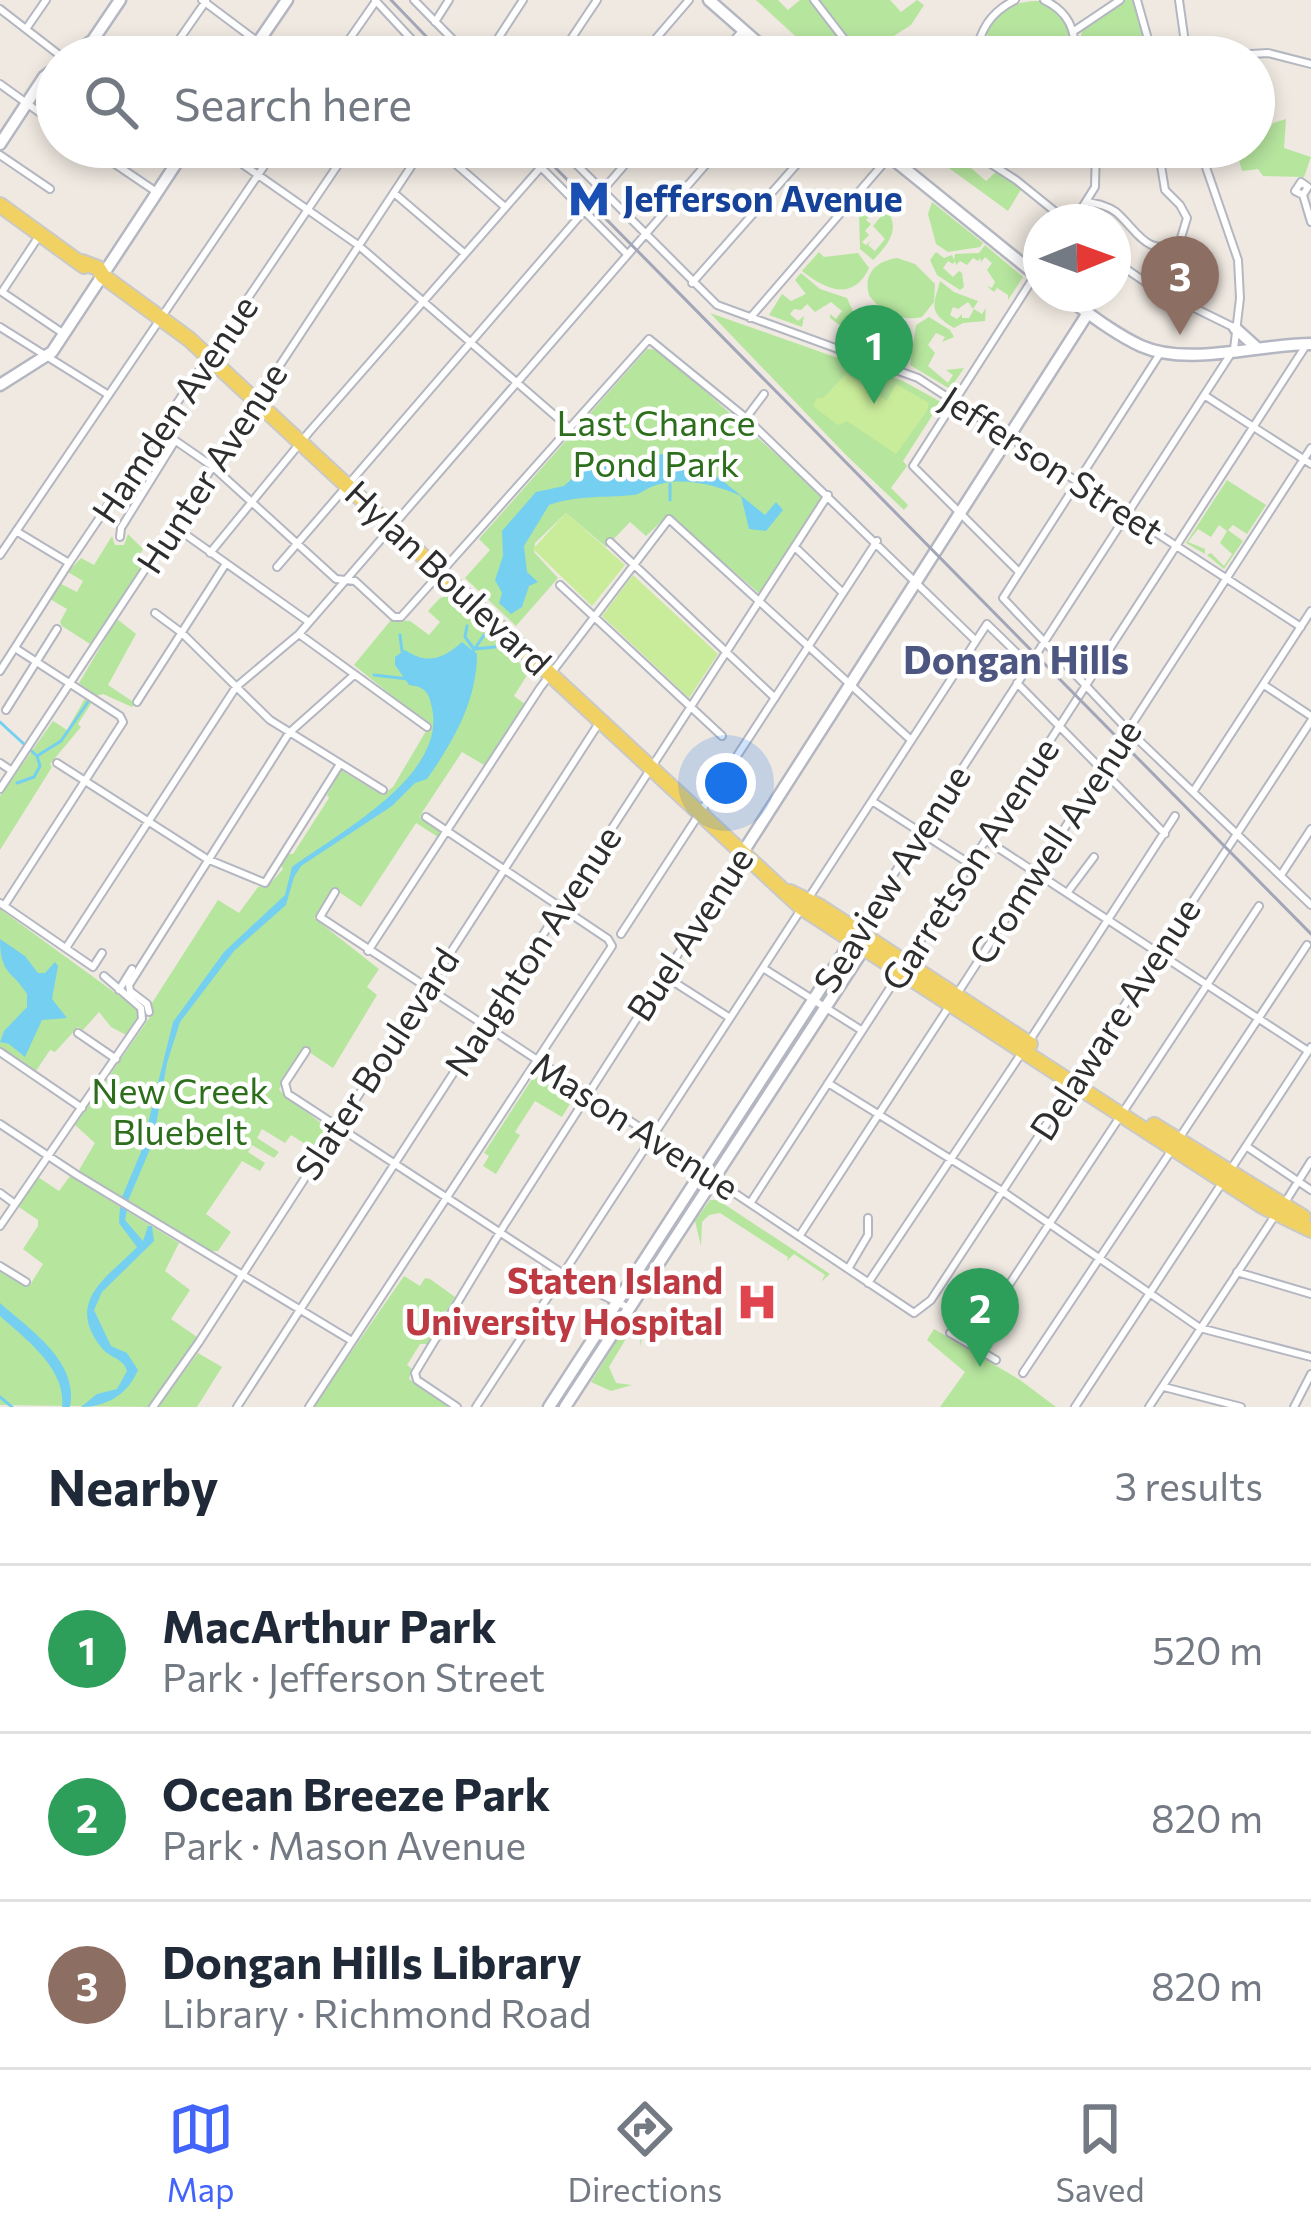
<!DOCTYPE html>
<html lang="en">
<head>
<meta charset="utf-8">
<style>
  :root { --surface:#fff; --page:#f6f6f7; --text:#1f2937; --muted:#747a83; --line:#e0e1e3; --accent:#4264fb }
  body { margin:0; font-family:Commissioner,sans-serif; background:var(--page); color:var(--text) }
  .compass { position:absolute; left:1023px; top:204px; width:108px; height:108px; border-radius:50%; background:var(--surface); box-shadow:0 6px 18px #0003; rotate:89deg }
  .you { position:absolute; left:726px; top:783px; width:42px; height:42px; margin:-30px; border:9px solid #fff; border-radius:50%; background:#1a73e8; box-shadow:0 0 0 18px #1a73e833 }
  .badge { display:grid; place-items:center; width:78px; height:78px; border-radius:50%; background:var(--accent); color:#fff; font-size:39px; font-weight:700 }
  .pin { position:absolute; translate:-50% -99px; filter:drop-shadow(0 3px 6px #0008) }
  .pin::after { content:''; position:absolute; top:63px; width:42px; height:36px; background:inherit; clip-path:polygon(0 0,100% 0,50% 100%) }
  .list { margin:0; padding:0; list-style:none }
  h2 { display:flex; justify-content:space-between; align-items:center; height:156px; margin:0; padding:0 48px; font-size:51px }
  h2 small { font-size:39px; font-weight:400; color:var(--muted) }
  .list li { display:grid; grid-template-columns:78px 1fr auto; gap:36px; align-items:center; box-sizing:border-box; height:168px; padding:0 48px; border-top:3px solid var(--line) }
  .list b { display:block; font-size:45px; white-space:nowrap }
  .list p { margin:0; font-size:39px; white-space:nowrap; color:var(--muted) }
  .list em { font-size:39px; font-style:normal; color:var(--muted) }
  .icon { flex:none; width:66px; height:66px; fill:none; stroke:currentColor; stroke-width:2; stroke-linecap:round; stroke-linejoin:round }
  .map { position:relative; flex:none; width:1311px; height:1407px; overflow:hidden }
  .search { position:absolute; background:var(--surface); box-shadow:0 6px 18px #0003; left:36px; right:36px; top:36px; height:132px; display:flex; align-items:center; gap:30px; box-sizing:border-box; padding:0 42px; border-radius:66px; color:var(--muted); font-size:45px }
  .sheet { height:660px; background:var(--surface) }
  nav { display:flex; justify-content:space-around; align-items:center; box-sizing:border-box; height:168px; border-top:3px solid var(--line); background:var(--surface); font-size:33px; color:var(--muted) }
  nav a { display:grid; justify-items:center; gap:6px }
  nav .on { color:var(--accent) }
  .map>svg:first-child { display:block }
  .green { fill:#b6e59e }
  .pitch { fill:#c9ec9a }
  .water { fill:#75cff0 }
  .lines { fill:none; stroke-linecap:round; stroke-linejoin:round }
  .stream { stroke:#75cff0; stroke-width:3 }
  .street-casing { stroke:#b4b7c1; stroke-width:10 }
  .secondary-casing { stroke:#b4b7c1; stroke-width:15 }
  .primary-casing { stroke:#c9c9c9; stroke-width:18 }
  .street { stroke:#fff; stroke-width:6 }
  .secondary { stroke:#fff; stroke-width:10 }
  .primary { stroke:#f2d163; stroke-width:14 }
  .rail { stroke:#a3a6b8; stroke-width:3 }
  .labels { text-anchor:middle; stroke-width:9; stroke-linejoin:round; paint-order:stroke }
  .transit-label { font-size:36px; font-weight:bold; fill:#164399; stroke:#fff; text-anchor:start }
  .street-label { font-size:36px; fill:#2e2e2e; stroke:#fff }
  .park-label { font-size:36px; fill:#2c6e1b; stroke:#fff }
  .health-label { font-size:36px; font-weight:bold; fill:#be3a42; stroke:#fff; text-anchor:end }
  .neighbourhood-label { font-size:39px; font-weight:bold; fill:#4d5680; stroke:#fff }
</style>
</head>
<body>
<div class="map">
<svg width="1311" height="1407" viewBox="0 0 1311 1407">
  <rect width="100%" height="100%" fill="#efe9e1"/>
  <path class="green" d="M756 0H778L788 10 800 0H811L837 35 822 57H818Z
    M818 0H890L901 12 917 0 924 5 911 25 861 57Z
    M1124 0H1135L1147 57H1078C1079 14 1097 24 1124 0Z
    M1040 1C1064 11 1073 31 1073 57H1021L984 33C998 12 1013 0 1040 1Z
    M1286 119 1284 148 1311 157 1304 177 1263 176 1258 169 1242 171 1239 160 1227 163 1221 150 1203 151 1202 147H1254V132L1266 135 1273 123Z
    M920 147H960L969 152 963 161 986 181 997 171 1022 188 1008 211Z
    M870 193C900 217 900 234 873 260L860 249 859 212 854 211 860 206 871 214 866 220 871 224 865 231 869 235 862 242 866 245 872 240 868 245 875 251 885 239 873 226 883 214 871 200 864 207 861 204Z
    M932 202 983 243 980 247 948 252 936 244 928 214Z
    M985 245 1023 277 1008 300V295L997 288 994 292 987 286 992 288 995 282 987 270 992 263 985 257 981 262 980 258 978 261 973 258 967 265 960 261 956 265 955 261 953 264 948 261 943 268 953 277 959 271 962 273 964 287 960 290 937 275 930 260 936 252 944 258 952 255 954 260 955 254 979 253Z
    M819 252 824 257 858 253 869 268C853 302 826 290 802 271Z
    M897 258 915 264 935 284 934 302 922 317C902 322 880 312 869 295 863 274 876 261 897 258Z
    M801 273 820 289 847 298 855 316 845 329 830 318V314L836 319 842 311 831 302 815 312 807 304 801 310 794 309 790 314 798 321 804 316 802 327 769 315 782 294 791 301 806 294 795 280Z
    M940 281 954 292 978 301 973 309 968 302 958 309 953 307 950 315 957 319 962 314V318H969L974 309 982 314 986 308 985 321 963 323 954 328C928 312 933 307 940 281Z
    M710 313 903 381 941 402 903 461 907 466 891 488 908 505 904 510 846 455Z
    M929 317 950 330 954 337 942 342 945 337 936 333 928 345 935 353 928 366 948 383 953 375 946 370 964 368 950 389 910 365 916 325Z
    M647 349 659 350 822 495V500L760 594 668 515 646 536 630 522 606 547 566 513 535 543 534 552 558 578 516 626 465 578 490 550 479 539Z
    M1227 480 1266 505 1247 534 1233 525 1228 530 1243 541 1224 569 1207 555 1211 553 1224 566 1232 554 1220 543 1227 531 1219 525 1211 537 1198 529 1188 542 1205 549V554L1186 543Z
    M128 534 143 549 140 555 148 560 90 644 62 626 60 622 67 609 50 599 61 584 77 592 83 581 68 572 81 558 94 565 112 536 115 545H124Z
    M449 596 529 672 514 696 525 704 484 765 462 752 423 811 420 817 441 830 438 837 416 823 361 907 333 888 314 918 379 969 367 987 377 995 333 1068 303 1048 279 1089 284 1095 329 1129 315 1150 291 1135 285 1143 262 1129 257 1138 279 1152 274 1158 252 1145 248 1152 265 1163 260 1171 242 1161 206 1214 231 1232 218 1251H211L82 1174 79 1170 95 1143 75 1125 150 1017 152 1003 218 900 239 913 258 887 268 886 283 869 281 866 289 854H293L329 798 327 795 341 770 382 795 393 787 429 726 354 665 391 620 410 621 429 635 440 622 428 611 440 598Z
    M117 619 136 634 108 685 135 703 132 707 103 694 96 696 79 683Z
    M87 695 94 699 78 724 81 727 50 764 52 767 0 850V796L53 721 67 730Z
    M0 909 140 1011 142 1015 128 1036 111 1027 99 1012 83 1030 78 1027 55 1052 50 1050 36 1071 0 1048Z
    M536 1073 574 1097 562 1117 535 1101 515 1132 520 1135 496 1174 483 1166 489 1156 484 1153Z
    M70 1176 179 1243 165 1271 190 1290 171 1319 197 1337 150 1407 0 1405V1270L23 1285H30L43 1264 23 1249 38 1226V1220L19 1207V1202L38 1177 59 1191Z
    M710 1200H718L830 1274 821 1282 825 1275 794 1254 787 1261 788 1257 720 1213 709 1215 702 1222 701 1246 695 1221Z
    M404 1276 420 1286 425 1278 430 1279 455 1297 427 1344H420L407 1365 412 1369 409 1379 449 1407H313Z
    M643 1312 641 1347 640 1340 630 1333 632 1338 627 1337 609 1367 616 1383 632 1385 611 1391 591 1382 634 1313Z
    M934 1329 1020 1380 1056 1407H940L965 1372 927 1340Z
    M198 1353 222 1367 197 1407H158Z"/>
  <path class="pitch" d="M846 374 887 401 896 384 929 403 927 411 896 454 847 421 838 425 813 406 817 398H823Z
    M566 513 625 565 592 606 533 549Z
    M633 575 718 654 689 698 602 616Z"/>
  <path class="water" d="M662 454 708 469 765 515 776 502 783 510 766 531 749 529 741 496C713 484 678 475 649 488 644 490 639 495 633 495 603 498 578 495 549 505L524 546 527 572 538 582 529 586 522 607 511 614 499 603 502 593 495 580 503 556 502 531 536 492 564 486 587 465 618 464Z
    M462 642 477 654C477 701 453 742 427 779L415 783 392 806 301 866 294 877 286 905 234 951 180 1022 167 1063 153 1142 128 1201 122 1197 141 1152 173 1022 224 952 285 895 292 867C338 833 447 776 432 708 429 693 426 687 409 685L395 665V657L405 650C427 665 443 659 462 642Z
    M0 939 25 956 38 973H45L55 962 58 966 52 999 67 1018 42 1020 25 1057 9 1044 0 1042 4 1031 27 1007V994C12 970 0 975 0 939Z
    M120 1207 127 1210 125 1220 143 1241 148 1226H152L154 1241 102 1292 94 1310 111 1346 127 1353 138 1370C128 1394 107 1407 81 1407L97 1394 117 1389 127 1371C123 1357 110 1359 101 1347 65 1301 107 1278 137 1247L119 1223Z
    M0 1303C30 1330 79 1361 70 1407H62C67 1370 26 1339 0 1316Z"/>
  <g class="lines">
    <path class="stream" d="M670 500V484
      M467 626 465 637 474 649 495 647
      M400 635 402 651
      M472 653 484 635
      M374 675 408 679
      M0 722 37 756
      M17 783 34 777 40 766 37 756 61 741 90 699
      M0 1397 12 1407"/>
    <g class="street-casing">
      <path id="street" d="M202 0 278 57
        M375 0 428 57
        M414 0 470 57
        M814 0 858 57
        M1044 0C1069 12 1076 30 1075 57
        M1137 0 1153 57
        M1179 0 1187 57
        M0 9 62 57
        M435 22 449 0
        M26 29 46 0
        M1074 31 1120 0
        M167 57 206 1
        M337 57 376 1
        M486 57 523 0
        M559 57 597 0
        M640 57 689 0
        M719 57 743 30
        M974 57C981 30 989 13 1015 0
        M1201 57 1268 53 1311 64
        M0 84 57 125
        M90 147 155 191
        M218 147 358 245 567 426
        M436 147 505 207
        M521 147 627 254
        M559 147 717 305 918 378 1301 627
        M965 147 1016 180 1068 222
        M0 155 50 189
        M602 191 640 147
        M394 193 464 253
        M1303 195 1308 187 1301 182 1295 191 1303 195 1311 222
        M1088 202C1098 204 1108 206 1116 212 1138 231 1147 259 1180 241L1187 218 1180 205 1165 190 1158 147
        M1073 222 1095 187 1096 147
        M1113 260 1154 288 1235 328
        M692 283 812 147
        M2 292 64 334
        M2 292 41 233
        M750 318 889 157
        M0 327 107 394
        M1161 352 1003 598 1124 726 1311 905
        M1204 395 1311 464
        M746 418 764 394
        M160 430 212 466 336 579 355 581 394 617H401L649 339 746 418 975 640
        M175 527 309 622
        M16 531 69 563
        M120 537 121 528 175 441
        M610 542 775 698
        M796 548 843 593
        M210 553 310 431 541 167
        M0 555 277 147
        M277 567 584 211
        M1019 572 913 466 1034 277
        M560 585 722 736
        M155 613 182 633 270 720 383 790
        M299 634 427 727
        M0 671 69 563 350 147
        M1017 683 1165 834
        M1264 685 1311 716
        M137 702 225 565
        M6 710 57 629
        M0 763 12 771
        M57 763 207 859 265 883 340 764
        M0 789 424 147
        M1193 792 1311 611
        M872 801 970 864
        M986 840 1308 1051
        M1281 875 1311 829
        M335 892 320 917 703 1169
        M1067 893 1094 857
        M808 899 987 624 1029 665
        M0 903 93 967 102 953
        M4 906 123 722 120 716 15 648
        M859 928 1234 349 1240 298 1238 260 1199 147
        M621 934 877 541
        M66 948 236 687 299 634 721 147
        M368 951 540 688 669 519 911 740
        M908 960 1305 347
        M763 968 861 1030
        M663 975 730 1018
        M119 990 132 969
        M957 994 1311 448
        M149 1012 147 1004 130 991 129 985 289 733 354 675
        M78 1033 116 1059
        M1030 1040 1175 816
        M306 1051 285 1083 288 1094 562 1273
        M0 1052 82 1108
        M828 1083 1002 1191 1200 1328 1311 1357
        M0 1124 77 1175 352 1341
        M1180 1137 1307 945
        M1246 1146 1311 1190
        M1231 1169 1311 1047
        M712 1178 914 1313 931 1300 1311 721
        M0 1193 15 1204
        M751 1202 901 971
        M1284 1204 1311 1161
        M0 1226 142 1019 141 1008 104 976
        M800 1235 950 1005
        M0 1266 26 1282
        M848 1269 868 1235V1218
        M1237 1272 1311 1294
        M868 1283 1023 1051
        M594 1291 629 1308
        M950 1333 996 1360
        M970 1344 1259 906
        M1023 1373 1171 1151
        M1164 1387 1241 1407
        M153 1407 199 1342 599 723
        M237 1407 828 495
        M309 1407 612 946 608 939 426 817
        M457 1407 417 1380 415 1373 505 1224 741 856
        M476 1407 800 911
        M1075 1407 1224 1180
        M1149 1407 1276 1214
        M1294 1407 1311 1374"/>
    </g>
    <g class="secondary-casing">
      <path id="secondary" d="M709 0 774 57
        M70 57 93 40 120 0
        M248 57 287 0
        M0 144 44 77 57 67
        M878 147 1041 279
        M1062 294C1087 312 1113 333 1141 346 1188 367 1260 344 1311 344
        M1235 328 1256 347
        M0 385 52 352 187 147
        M743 852 1088 313
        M549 1407 856 934
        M565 1407 868 942"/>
    </g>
    <g class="primary-casing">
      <path id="primary" d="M0 205 84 266
        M82 262 98 268 103 276 189 339 802 908 1262 1206 1311 1230
        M790 892 819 906 1030 1044
        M1154 1125 1303 1217"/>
    </g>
    <use href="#street" class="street"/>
    <use href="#secondary" class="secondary"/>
    <use href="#primary" class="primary"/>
    <path class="rail" d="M391 0 446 57
      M535 147 1311 934"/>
  </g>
  <defs>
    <g id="metro-bare" transform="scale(3.24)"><path d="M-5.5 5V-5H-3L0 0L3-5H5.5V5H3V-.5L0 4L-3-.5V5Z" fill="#1a4fb4" stroke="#fff" stroke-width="2.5" paint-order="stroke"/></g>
    <g id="hospital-bare" transform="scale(3.24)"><path d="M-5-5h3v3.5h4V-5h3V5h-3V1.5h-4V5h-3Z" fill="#e0444e" stroke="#fff" stroke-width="2.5" paint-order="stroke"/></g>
  </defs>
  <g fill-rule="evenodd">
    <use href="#metro-bare" x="589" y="199"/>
    <use href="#hospital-bare" x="757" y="1302"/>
  </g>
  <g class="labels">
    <g class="transit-label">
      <text x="623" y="212">Jefferson Avenue</text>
    </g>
    <g class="street-label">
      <text transform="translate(175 409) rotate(-56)" y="13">Hamden Avenue</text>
      <text transform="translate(1052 465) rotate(33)" y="13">Jefferson Street</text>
      <text transform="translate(212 468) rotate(-57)" y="13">Hunter Avenue</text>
      <text transform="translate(448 578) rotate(43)" y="13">Hylan Boulevard</text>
      <text transform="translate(1055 842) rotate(-57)" y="13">Cromwell Avenue</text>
      <text transform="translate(970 864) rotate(-57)" y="13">Garretson Avenue</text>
      <text transform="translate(892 879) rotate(-58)" y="13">Seaview Avenue</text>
      <text transform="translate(690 934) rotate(-57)" y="13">Buel Avenue</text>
      <text transform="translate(533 951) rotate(-57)" y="13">Naughton Avenue</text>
      <text transform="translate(1115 1019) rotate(-57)" y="13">Delaware Avenue</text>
      <text transform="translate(377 1064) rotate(-57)" y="13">Slater Boulevard</text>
      <text transform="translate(635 1126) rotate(33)" y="13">Mason Avenue</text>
    </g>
    <g class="park-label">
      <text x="656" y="436">Last Chance<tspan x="656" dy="41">Pond Park</tspan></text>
      <text x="180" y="1104">New Creek<tspan x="180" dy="41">Bluebelt</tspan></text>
    </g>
    <g class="health-label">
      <text x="723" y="1294">Staten Island<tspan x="723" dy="41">University Hospital</tspan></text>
    </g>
    <g class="neighbourhood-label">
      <text x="1016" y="674">Dongan Hills</text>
    </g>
  </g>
</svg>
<svg class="compass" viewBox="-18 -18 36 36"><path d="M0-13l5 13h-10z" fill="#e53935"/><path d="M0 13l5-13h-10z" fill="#747a83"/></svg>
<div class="you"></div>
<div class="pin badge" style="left:874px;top:404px;background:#2e9e5b">1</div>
<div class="pin badge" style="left:980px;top:1367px;background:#2e9e5b">2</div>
<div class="pin badge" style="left:1180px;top:335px;background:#8d6e63">3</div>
<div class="search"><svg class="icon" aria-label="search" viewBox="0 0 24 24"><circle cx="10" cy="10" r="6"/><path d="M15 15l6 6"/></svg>Search here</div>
</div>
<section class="sheet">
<h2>Nearby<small>3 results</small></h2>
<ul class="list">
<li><span class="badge" style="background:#2e9e5b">1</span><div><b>MacArthur Park</b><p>Park · Jefferson Street</p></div><em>520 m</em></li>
<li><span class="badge" style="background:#2e9e5b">2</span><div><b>Ocean Breeze Park</b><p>Park · Mason Avenue</p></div><em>820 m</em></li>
<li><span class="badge" style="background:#8d6e63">3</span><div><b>Dongan Hills Library</b><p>Library · Richmond Road</p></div><em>820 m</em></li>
</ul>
</section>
<nav>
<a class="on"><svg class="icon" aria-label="map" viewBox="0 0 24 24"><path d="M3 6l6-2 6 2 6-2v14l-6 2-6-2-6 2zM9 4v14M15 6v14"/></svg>Map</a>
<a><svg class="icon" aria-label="directions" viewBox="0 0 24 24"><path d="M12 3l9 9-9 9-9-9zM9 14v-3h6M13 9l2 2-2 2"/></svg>Directions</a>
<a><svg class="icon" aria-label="saved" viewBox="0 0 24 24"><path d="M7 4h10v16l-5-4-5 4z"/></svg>Saved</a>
</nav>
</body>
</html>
